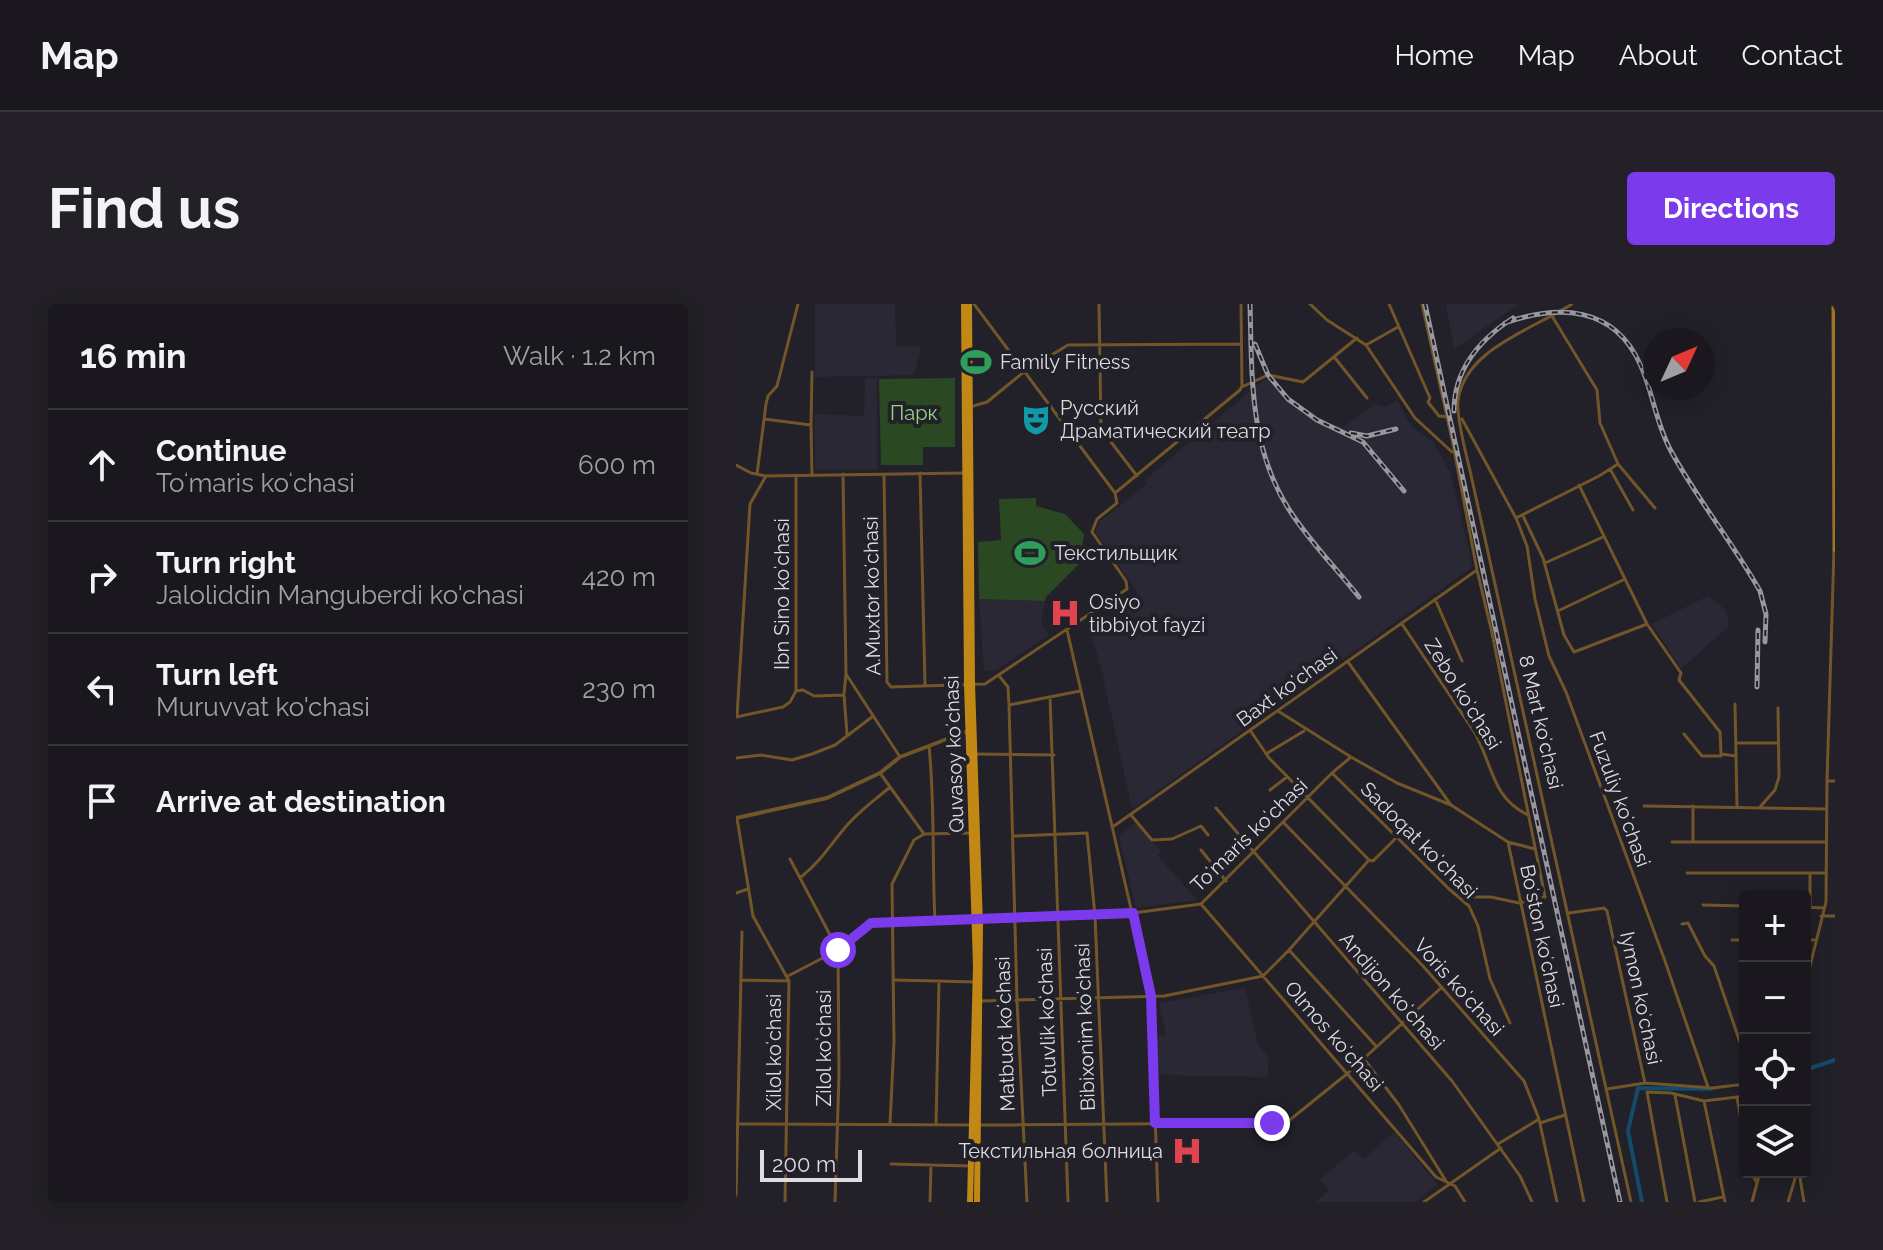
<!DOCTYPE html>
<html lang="en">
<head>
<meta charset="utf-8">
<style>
  :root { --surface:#1a181e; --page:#232127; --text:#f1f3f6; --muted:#9fa0a4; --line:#38373c; --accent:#7c3aed }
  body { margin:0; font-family:Raleway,sans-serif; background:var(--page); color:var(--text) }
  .controls { position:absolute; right:24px; bottom:24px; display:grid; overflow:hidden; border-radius:8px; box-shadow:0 4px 20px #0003 }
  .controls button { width:72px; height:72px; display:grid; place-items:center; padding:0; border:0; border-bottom:2px solid var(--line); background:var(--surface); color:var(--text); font:40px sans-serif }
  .compass { position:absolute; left:907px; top:24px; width:72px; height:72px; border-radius:50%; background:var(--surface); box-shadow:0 4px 20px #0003; rotate:46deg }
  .scale { position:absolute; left:24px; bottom:20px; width:102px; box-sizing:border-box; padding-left:8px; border:4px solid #dddce1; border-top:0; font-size:22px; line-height:28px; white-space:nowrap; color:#dddce1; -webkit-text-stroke:6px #222028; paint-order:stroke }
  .stop { position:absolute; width:24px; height:24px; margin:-18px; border:6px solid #7c3aed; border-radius:50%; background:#fff }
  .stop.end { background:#7c3aed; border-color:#fff; box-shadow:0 2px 8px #0008 }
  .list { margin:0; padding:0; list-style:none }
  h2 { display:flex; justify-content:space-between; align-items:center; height:104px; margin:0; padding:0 32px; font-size:34px }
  h2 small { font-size:26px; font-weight:400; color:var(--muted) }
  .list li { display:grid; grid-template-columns:52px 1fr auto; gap:24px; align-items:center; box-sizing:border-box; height:112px; padding:0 32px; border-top:2px solid var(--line) }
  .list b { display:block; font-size:30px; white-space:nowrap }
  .list p { margin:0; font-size:26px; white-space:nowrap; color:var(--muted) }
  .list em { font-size:26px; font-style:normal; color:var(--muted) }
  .icon { flex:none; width:44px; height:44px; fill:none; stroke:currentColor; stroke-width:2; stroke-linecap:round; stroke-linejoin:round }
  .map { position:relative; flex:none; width:1099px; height:898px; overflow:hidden; border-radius:8px }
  header { display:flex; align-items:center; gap:48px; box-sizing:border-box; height:112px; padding:0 40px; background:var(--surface); border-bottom:2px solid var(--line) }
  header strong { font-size:38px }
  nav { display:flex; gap:44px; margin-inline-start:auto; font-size:28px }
  .intro { display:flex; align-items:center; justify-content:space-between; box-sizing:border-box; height:192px; padding:0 48px }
  h1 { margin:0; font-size:56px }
  .button { padding:20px 36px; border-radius:8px; background:var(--accent); color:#fff; font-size:28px; font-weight:700 }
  main { display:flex; gap:48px; padding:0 48px }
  aside { flex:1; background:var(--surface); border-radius:8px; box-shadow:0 4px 20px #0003 }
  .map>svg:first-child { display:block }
  .built { fill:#2b2835 }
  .green { fill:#2a4822 }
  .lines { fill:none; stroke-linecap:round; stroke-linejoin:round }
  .canal { stroke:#144a6b; stroke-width:4 }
  .minor { stroke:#725629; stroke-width:3 }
  .tertiary { stroke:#725629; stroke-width:4 }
  .secondary { stroke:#9f7224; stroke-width:5 }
  .primary { stroke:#c28815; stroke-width:6 }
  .rail-casing { stroke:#98979d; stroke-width:5 }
  .rail { stroke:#222028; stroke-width:2; stroke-dasharray:6; stroke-linecap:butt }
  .route { stroke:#7c3aed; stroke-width:10 }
  .labels { text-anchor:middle; stroke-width:8; stroke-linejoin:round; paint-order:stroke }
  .poi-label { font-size:20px; fill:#dddce1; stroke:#222028; text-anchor:start }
  .park-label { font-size:20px; fill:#95d584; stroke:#222028 }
  .street-label { font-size:20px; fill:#dddce1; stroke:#222028 }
</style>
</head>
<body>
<header>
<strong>Map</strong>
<nav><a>Home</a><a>Map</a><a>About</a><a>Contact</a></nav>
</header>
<div class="intro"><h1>Find us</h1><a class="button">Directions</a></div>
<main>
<aside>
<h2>16 min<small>Walk · 1.2 km</small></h2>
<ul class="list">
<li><svg class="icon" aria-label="ahead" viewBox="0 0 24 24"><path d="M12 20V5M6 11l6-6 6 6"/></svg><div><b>Continue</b><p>Toʻmaris koʻchasi</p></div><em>600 m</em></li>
<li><svg class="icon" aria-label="right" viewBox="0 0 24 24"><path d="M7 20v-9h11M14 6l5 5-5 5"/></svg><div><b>Turn right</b><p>Jaloliddin Manguberdi ko'chasi</p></div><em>420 m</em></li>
<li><svg class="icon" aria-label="left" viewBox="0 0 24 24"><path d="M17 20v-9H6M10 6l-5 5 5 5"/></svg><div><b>Turn left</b><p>Muruvvat ko'chasi</p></div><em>230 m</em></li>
<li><svg class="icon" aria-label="arrive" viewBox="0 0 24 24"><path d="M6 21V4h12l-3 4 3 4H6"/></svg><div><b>Arrive at destination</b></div></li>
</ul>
</aside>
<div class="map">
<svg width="1099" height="898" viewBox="0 0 1099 898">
  <rect width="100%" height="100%" fill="#222028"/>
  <path class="built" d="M79 0H159L160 42 185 43 178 71 79 73Z
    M710 0H783L718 45Z
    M534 73 542 88 567 110 607 124 639 100 649 103 661 96 675 122 697 138 714 168 736 259 735 264 396 505 365 364 354 327 402 289 359 228 364 217 411 180 409 176 525 78Z
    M129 74H141V165H79L78 110 128 112Z
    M972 292 990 306 993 322 945 365 916 320Z
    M243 295 309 297 305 319 313 331 260 366 248 367Z
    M399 518 425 547 421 551 461 596 400 604 383 532Z
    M509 684 522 740 533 755 532 773 421 771V732L430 731 423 699Z
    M658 828 702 881 679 898H580L593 886 584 875 619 846 628 855Z"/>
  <path class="green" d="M219 74V143H187V161H145L143 75Z
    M300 194V202L329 210 348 230 343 260 310 293 309 297 243 295 242 238 265 236 263 195Z"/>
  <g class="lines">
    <path class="canal" d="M1069 766 1099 756
      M906 898 892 827 902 784 975 785"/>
    <path class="minor" d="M363 0 365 125
      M574 0 591 16 630 41 679 114 716 148
      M653 0 694 94 692 98 703 112 711 113
      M686 0 717 140 741 266 756 329 809 593 783 599 755 593H724
      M836 0C798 25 728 45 722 97 720 114 731 153 735 171L895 898
      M816 12 861 86 864 119 882 160 919 204
      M630 41 662 23
      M599 54 631 94
      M508 82 532 71 567 78 621 34
      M234 103 251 98 289 67 332 41 505 40
      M28 115 75 121 76 172
      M726 115 780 214 791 242 799 295 813 352 830 388 929 657 972 783
      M75 121 76 68
      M365 125 401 172
      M339 135 365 125
      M0 161 15 169 30 172 229 169
      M874 165 897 206
      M184 169 189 381
      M21 170 30 100 32 92 41 82 62 0
      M107 170 110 370 164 453
      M148 170 151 378 155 383 249 380 391 285 390 277 356 228 361 215 381 199 379 189 238 0
      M379 189 504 86 506 82 505 0
      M787 212 807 254 828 331 838 348 911 320 843 181
      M780 214 863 172 882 160
      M809 259 867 233
      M699 295 726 357
      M824 306 889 275
      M666 320 739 429C757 462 756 494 792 511
      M911 320 945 369 943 376 984 428 985 450 1000 452 1001 502
      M331 326 415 692 422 898
      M612 358 715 501
      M264 373 272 383 273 401 281 696 291 898
      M60 387 67 386 78 392 108 391 111 430
      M108 390 110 370
      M314 393 332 898
      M999 400 1000 452
      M273 401 344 387
      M542 407 615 453 661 479 715 501 772 538 848 898
      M1 412 14 200 30 172
      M0 413 47 403 54 398 60 387V173
      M948 430 966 452H985
      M1000 439H1040
      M193 442C199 501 196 559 199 618
      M238 450 318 451
      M530 450 568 427
      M0 454 25 451 56 456 76 450 99 441 136 413
      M144 469 188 530
      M596 469 712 584 733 602 742 622 754 675 774 719
      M1091 477H1099
      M534 486 551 473
      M908 502 1091 505
      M1024 503 1039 486 1043 473 1042 404
      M480 504 716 777 784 872 796 898
      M395 511 416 536 436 535 465 522 472 531
      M1 514 17 612 53 677 49 898
      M548 519 687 662 788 777 803 815 821 898
      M378 522 741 266
      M188 530 237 529
      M277 532 351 529 359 612 371 898
      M772 538 799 545
      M936 538H1090
      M957 538V502
      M465 546 490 577
      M54 555 102 646 103 771 99 898
      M633 556 637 557 659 535
      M951 569H1090
      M65 573C83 559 93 543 107 526 121 508 138 497 154 483
      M0 589 12 585
      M465 600 700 873 719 882 729 898
      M967 601 1009 602
      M1069 603 1089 604
      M1074 604V569
      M833 609 868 604 871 607 909 779
      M1085 612H1099
      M244 614 397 609 465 600 596 469 615 453
      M946 620 952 619 969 652 978 662 1009 753
      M996 636H1009
      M1069 636H1079
      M553 646 639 741
      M52 672 102 646 135 619 237 615
      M5 676 53 677
      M159 676 240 678
      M1069 682 1090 598 1091 477 1098 245
      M244 697 428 692 527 672 553 646 633 556 533 454 514 426
      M628 755 663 801 710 877
      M871 785 909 779 977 784 1009 780
      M939 791 959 898
      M1001 794 1009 836
      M968 797 989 898
      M804 819 829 811
      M0 820 236 821
      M154 820 158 738 156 580 178 536 188 530
      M200 821 203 677
      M244 821 550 819 612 769 706 683
      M762 840 803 815
      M155 860 235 862
      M1015 868 1021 879
      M1063 868 1068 898
      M0 892 6 628
      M194 898 195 861
      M688 898 765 844
      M931 898 911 788 935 789 968 797 1009 792
      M963 898 987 893
      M1016 898 1024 868
      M1052 898 1061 868"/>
    <path class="tertiary" d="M0 514 91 494 144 469 164 453 232 427"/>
    <path class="secondary" d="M1098 0 1099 246"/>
    <path class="primary" d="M228 0 231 381 240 662 234 898
      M233 0 236 379 244 622 241 898"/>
    <g class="rail-casing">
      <path id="rail" d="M514 0C516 71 513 145 554 207 574 238 600 264 623 293
        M689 0 884 898
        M769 19C822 0 878 2 904 60 917 88 920 120 935 147 961 195 997 239 1024 287L1030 310 1029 338
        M519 40 532 71 552 95 581 116 627 138 668 187
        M718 107C718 65 743 36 777 14
        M615 129 631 132 660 125
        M1021 383 1022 326"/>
    </g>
    <use href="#rail" class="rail"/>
  </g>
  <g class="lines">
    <path class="route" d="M102 646 135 619 397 609 415 692 419 819H536"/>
  </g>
  <defs>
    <g id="stadium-bare" transform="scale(2.4)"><path d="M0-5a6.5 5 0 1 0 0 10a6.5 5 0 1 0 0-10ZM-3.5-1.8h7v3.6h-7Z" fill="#2e9e5b" stroke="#222028" stroke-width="2.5" paint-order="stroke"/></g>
    <g id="theatre-bare" transform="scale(2.4)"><path d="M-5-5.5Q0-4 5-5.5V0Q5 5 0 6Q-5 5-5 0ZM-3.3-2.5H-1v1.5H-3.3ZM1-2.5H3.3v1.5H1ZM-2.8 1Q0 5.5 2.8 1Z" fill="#0f9aa8" stroke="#222028" stroke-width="2.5" paint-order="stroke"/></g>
    <g id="hospital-bare" transform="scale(2.4)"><path d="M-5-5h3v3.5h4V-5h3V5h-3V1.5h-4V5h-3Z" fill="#e0444e" stroke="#222028" stroke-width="2.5" paint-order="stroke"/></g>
  </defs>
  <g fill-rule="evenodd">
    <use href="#stadium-bare" x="240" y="58"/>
    <use href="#theatre-bare" x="300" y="116"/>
    <use href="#stadium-bare" x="294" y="249"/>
    <use href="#hospital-bare" x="329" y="309"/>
    <use href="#hospital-bare" x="451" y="847"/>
  </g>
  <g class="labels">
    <g class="poi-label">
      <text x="264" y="65">Family Fitness</text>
      <text x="324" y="111">Русский<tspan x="324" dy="23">Драматический театр</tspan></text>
      <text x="318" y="256">Текстильщик</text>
      <text x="353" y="305">Osiyo<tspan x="353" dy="23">tibbiyot fayzi</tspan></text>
      <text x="427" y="854" text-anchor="end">Текстильная болница</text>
    </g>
    <g class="park-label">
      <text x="178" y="116">Парк</text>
    </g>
    <g class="street-label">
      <text transform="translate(46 290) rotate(-90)" y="7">Ibn Sino koʻchasi</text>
      <text transform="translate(136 292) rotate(-91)" y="7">A.Muxtor koʻchasi</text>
      <text transform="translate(551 383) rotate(-36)" y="7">Baxt koʻchasi</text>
      <text transform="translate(727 390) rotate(58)" y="7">Zebo koʻchasi</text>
      <text transform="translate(805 418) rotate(77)" y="7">8 Mart koʻchasi</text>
      <text transform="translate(218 450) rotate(-92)" y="7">Quvasoy koʻchasi</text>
      <text transform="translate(884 495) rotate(70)" y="7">Fuzuliy koʻchasi</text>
      <text transform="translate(513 531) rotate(-44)" y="7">Toʻmaris koʻchasi</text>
      <text transform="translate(683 536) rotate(45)" y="7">Sadoqat koʻchasi</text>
      <text transform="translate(806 632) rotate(78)" y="7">Boʻston koʻchasi</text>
      <text transform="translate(723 683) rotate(48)" y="7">Voris koʻchasi</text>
      <text transform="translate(656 687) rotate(49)" y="7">Andijon koʻchasi</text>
      <text transform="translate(905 694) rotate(78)" y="7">Iymon koʻchasi</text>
      <text transform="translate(311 718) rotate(-92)" y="7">Totuvlik koʻchasi</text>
      <text transform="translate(349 723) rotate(-92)" y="7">Bibixonim koʻchasi</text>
      <text transform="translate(269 730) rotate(-92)" y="7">Matbuot koʻchasi</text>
      <text transform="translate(598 732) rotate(49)" y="7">Olmos koʻchasi</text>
      <text transform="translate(88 744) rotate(-90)" y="7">Zilol koʻchasi</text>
      <text transform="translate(38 748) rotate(-90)" y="7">Xilol koʻchasi</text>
    </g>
  </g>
</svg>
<div class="controls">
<button>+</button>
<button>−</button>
<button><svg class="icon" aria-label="locate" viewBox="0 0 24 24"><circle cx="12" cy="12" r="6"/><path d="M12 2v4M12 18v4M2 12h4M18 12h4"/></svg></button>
<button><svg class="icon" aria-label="layers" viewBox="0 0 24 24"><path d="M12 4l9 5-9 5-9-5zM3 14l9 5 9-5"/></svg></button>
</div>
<svg class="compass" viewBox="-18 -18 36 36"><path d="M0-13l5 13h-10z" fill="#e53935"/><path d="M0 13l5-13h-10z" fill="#9fa0a4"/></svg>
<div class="scale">200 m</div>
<div class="stop" style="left:102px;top:646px"></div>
<div class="stop end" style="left:536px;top:819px"></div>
</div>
</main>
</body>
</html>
